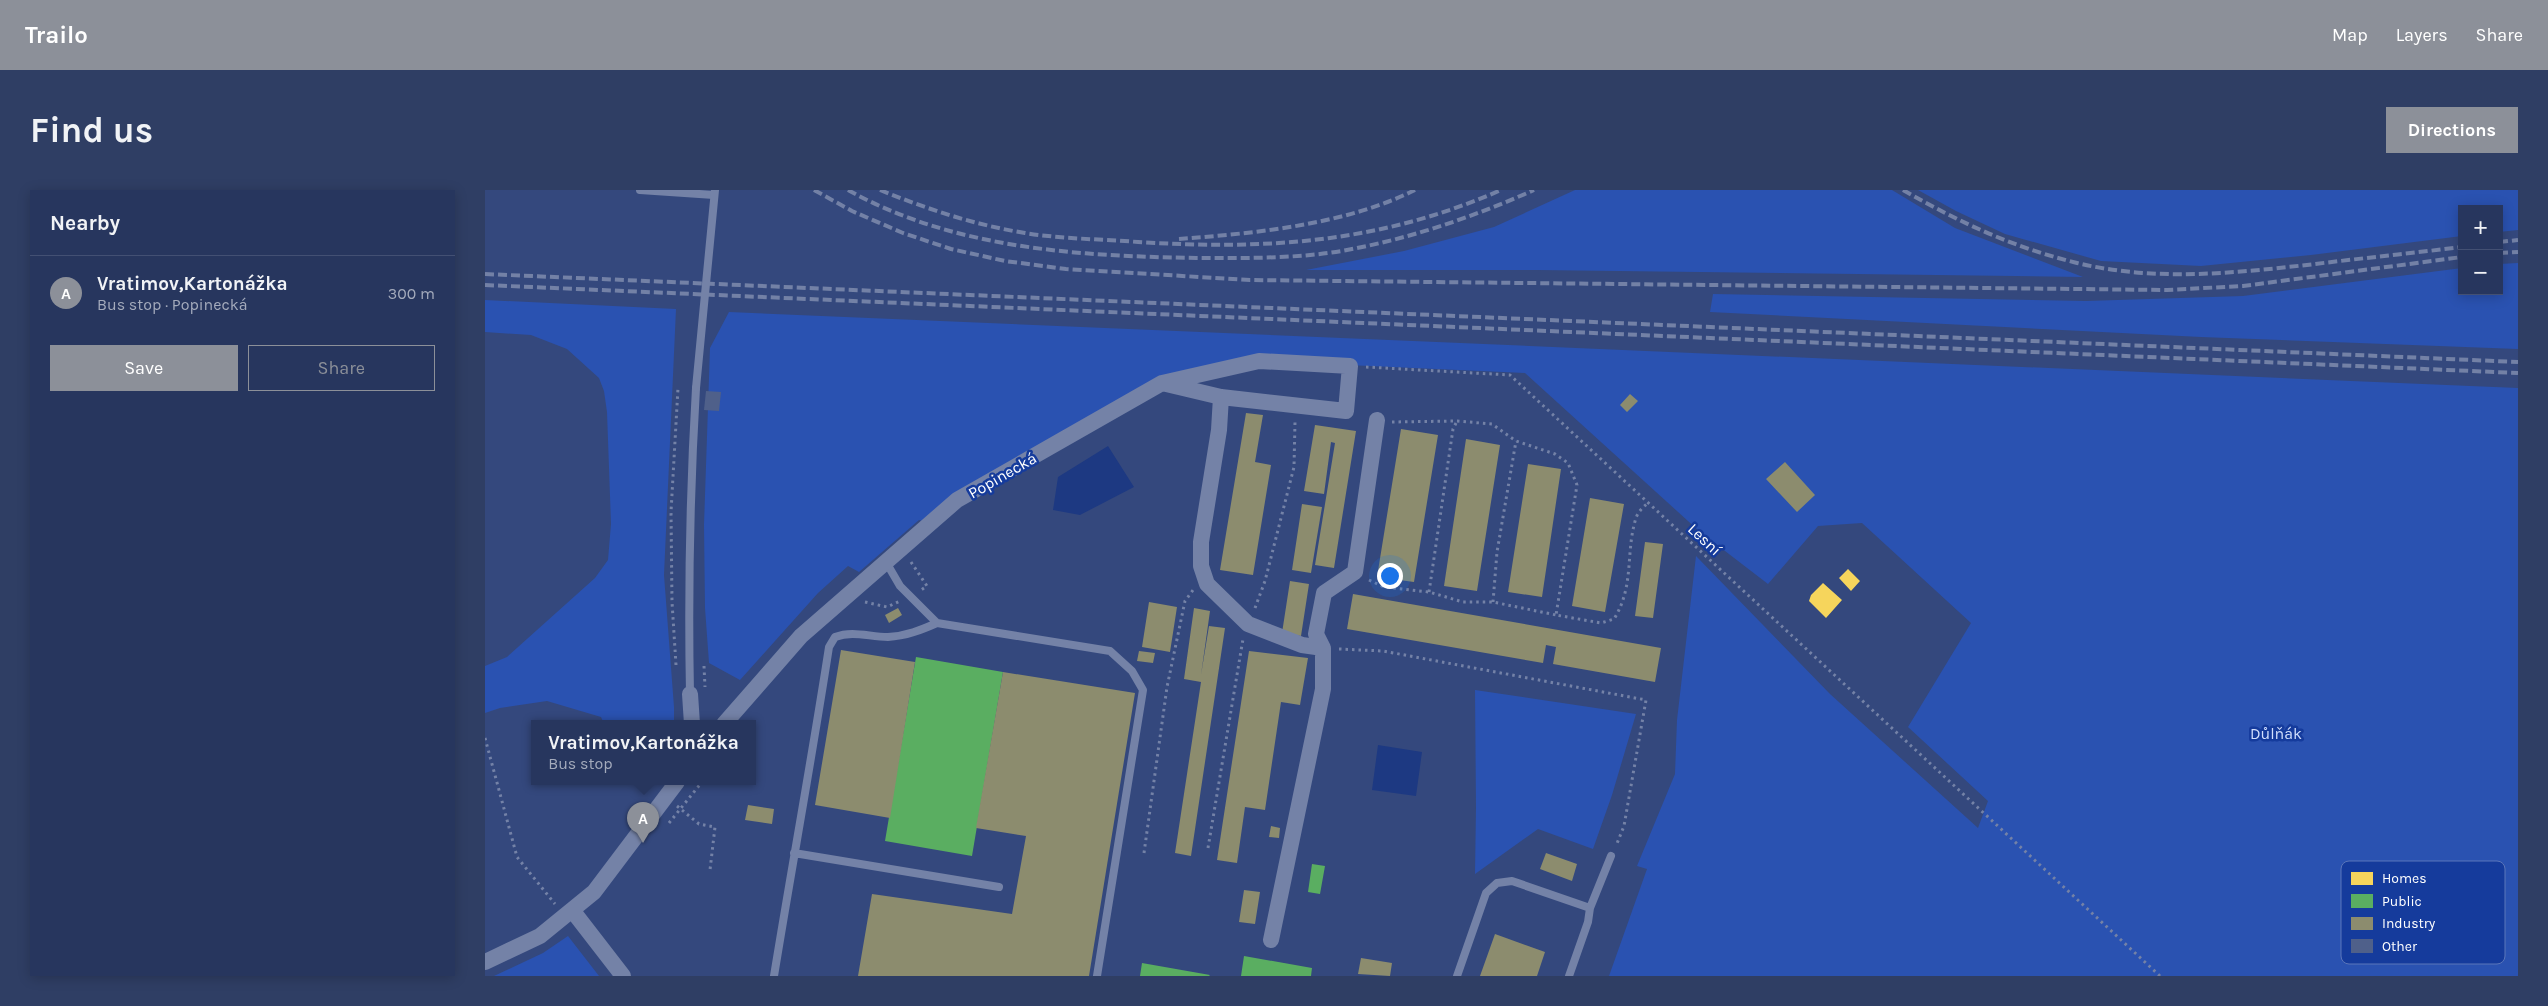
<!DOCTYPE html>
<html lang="en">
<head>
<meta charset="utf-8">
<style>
  :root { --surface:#27365e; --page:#2f3e64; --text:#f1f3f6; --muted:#a4abbc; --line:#435073; --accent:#8c9099 }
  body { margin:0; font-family:Karla,sans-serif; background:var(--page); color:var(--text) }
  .controls { position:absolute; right:15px; top:15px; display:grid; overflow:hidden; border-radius:0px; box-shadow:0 2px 12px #0003 }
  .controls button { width:45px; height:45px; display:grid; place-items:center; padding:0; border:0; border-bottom:1px solid var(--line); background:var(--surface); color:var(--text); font:25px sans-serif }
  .you { position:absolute; left:904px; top:385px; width:18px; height:18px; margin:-12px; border:4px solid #fff; border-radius:50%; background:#1a73e8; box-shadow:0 0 0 8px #1a73e833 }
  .badge { display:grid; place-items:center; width:32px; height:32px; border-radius:50%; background:var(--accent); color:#fff; font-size:16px; font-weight:700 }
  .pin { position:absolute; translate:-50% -41px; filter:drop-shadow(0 1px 2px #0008) }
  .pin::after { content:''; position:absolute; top:26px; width:18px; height:15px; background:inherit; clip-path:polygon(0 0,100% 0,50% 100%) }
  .popup { position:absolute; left:46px; top:530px; width:225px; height:65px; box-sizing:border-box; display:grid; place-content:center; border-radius:0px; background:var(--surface); filter:drop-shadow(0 1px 4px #0005); font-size:16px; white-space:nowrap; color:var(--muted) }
  .popup b { font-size:19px; color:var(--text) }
  .popup::after { content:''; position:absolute; left:50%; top:100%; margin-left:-10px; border:10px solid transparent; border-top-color:var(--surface) }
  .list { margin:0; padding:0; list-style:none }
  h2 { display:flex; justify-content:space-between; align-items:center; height:65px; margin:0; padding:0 20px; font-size:21px }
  h2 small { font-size:16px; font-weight:400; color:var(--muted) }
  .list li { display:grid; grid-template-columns:32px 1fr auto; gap:15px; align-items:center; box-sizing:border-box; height:75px; padding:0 20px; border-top:1px solid var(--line) }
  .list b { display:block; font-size:19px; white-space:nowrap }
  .list p { margin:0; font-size:16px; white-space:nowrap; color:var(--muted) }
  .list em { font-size:16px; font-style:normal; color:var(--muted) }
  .actions { display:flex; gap:10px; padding:15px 20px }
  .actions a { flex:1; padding:11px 0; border:1px solid var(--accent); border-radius:0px; text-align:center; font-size:18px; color:var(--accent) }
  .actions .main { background:var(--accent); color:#fff }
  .map { position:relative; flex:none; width:2033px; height:786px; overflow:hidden; border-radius:0px }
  header { display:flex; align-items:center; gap:30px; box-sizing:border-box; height:70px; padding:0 25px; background:var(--accent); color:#fff }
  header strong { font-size:24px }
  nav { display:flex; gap:28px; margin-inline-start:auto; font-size:18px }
  .intro { display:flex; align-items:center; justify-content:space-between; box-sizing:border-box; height:120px; padding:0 30px }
  h1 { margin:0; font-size:35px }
  .button { padding:12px 22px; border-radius:0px; background:var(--accent); color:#fff; font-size:18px; font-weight:700 }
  main { display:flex; gap:30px; padding:0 30px }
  aside { flex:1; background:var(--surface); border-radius:0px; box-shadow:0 2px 12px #0003 }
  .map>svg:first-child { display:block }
  .green { fill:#2a52b1 }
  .water { fill:#1d3982 }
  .homes { fill:#f6d55c }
  .public { fill:#5aae61 }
  .industry { fill:#8c8c6e }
  .building { fill:#4f608a }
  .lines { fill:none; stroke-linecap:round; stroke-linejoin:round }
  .path { stroke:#7482a7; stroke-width:3; stroke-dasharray:2.5 4; stroke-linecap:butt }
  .service { stroke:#7482a7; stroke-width:8 }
  .minor { stroke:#7482a7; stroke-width:16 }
  .rail { stroke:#7381a6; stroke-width:4; stroke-dasharray:9 4; stroke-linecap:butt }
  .service-bridge { stroke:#7482a7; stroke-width:8 }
  .labels { text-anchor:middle; stroke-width:5; stroke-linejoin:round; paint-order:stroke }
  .street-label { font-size:16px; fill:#fff; stroke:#153b9c }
  .park-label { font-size:16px; fill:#d2dffd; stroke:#153b9c }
  .key { fill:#153b9c; stroke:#5b76ba; stroke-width:1 }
  .key-label { font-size:14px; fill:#fff }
</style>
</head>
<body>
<header>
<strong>Trailo</strong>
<nav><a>Map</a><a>Layers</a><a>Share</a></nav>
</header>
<div class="intro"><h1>Find us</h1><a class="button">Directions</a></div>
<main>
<aside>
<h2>Nearby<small></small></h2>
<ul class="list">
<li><span class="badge">A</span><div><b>Vratimov,Kartonážka</b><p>Bus stop · Popinecká</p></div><em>300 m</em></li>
</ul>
<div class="actions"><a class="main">Save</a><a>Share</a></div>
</aside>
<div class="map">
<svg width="2033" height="786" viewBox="0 0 2033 786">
  <rect width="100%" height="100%" fill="#34487d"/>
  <path class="green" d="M1090 0H1407L1470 38 1598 87 1052 80H821L919 61 1009 37Z
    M1433 0H2033V40L2014 42V19H1977V46L1826 65 1716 76 1616 71 1520 44 1471 21Z
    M2033 73V159L1716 147 1225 122 1228 104 1601 111 1758 106 1977 78V101H2014V74Z
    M0 110 191 119 179 385 189 517V534H119L116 527 62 511 15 518 0 523V476L22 467 110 388 123 370 126 334 122 222 119 201 114 188 82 159 46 145 0 142Z
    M244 122 2033 198V786H1124L1162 679 1152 676 1190 584 1192 530 1211 366 1345 504 1493 638 1503 611 1423 537 1486 433 1377 333 1333 336 1283 394 1214 341 1040 183 774 171 677 193 445 333 434 330 374 382 363 376 333 403 255 490 224 473 220 418 219 335 225 158Z
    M990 500 1151 524 1127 605 1108 659 1053 639 990 684 991 617Z
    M83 746 114 786H9L58 763Z"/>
  <path class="water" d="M623 256 649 297 595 325 568 320 573 287Z
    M893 555 937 562 931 606 887 600Z"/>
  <path class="homes" d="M1363 379 1375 391 1366 401 1354 388Z
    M1338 393 1357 410 1341 428 1324 411 1326 405Z"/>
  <path class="public" d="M431 467 518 482 487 666 400 651Z
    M827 674 840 676 835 704 823 702Z
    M759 766 827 778 826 786H756Z
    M657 773 725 785 724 786H655Z"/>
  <path class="industry" d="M1145 204 1153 211 1142 222 1135 215Z
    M761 223 778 225 770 272 786 275 768 385 735 380Z
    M830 235 871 241 849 378 830 375 850 253 846 252 839 304 819 301Z
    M916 239 953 245 929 392 892 387Z
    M981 249 1015 255 992 401 959 396Z
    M1300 272 1330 305 1312 322 1281 289Z
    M1043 274 1076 279 1057 407 1023 402Z
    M1105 308 1139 314 1120 422 1087 416Z
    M817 314 837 317 826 383 807 380Z
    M1160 352 1178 354 1168 428 1150 426Z
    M805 391 824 394 816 446 797 443Z
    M868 404 1176 458 1170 492 1068 474 1071 457 1061 455 1058 473 862 439Z
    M664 412 692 417 685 462 657 457Z
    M413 418 417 425 404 433 400 425Z
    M709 418 725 421 716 485 724 436 740 438 706 666 690 663 716 492 699 489Z
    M356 460 430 472 405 628 330 615Z
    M654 461 670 463 668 473 652 471Z
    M764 461 823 468 815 515 796 512 780 620 760 617 752 673 732 670Z
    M518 482 650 503 604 786H373L387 704 527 724 541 646 491 638Z
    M263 615 289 619 287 634 260 630Z
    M786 636 795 638 794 648 784 647Z
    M1061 663 1092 674 1087 691 1055 679Z
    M759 700 775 702 770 734 754 732Z
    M1010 744 1060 762 1052 786H995Z
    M876 768 907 773 905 786 873 784Z"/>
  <path class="building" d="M221 201 236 202 234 221 219 220Z"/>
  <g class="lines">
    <path class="path" d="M881 177 1025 185 1675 786
      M907 232 972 231 1007 234 1031 251 1070 264 1083 273 1092 295 1071 425 1116 433 1129 429C1150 395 1140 363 1151 328 1153 322 1158 317 1163 313
      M426 372 442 396 436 400
      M884 390 899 397 944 402 978 412H1008L1071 425
      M944 402 968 239 972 231
      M380 412 402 417 415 411
      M1008 412 1012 362 1031 251
      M770 418 780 391 809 277 810 232
      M854 459 898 461 1161 510 1139 636 1131 656
      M191 475 187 412 186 322 193 198
      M219 476 220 497
      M0 548 32 667 70 714
      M192 616 214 634 230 637 225 680
      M184 633 217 592
      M723 658 758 449
      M659 663 682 497 700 411 708 400"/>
    <path class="service" d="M155 0 229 5
      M401 372 415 396 452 433 625 461 647 481 658 500 612 786
      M205 504C203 401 205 300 211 198
      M309 663 514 697
      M1105 718 1126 666
      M289 786C307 676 327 567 344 457L350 447C368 440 384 447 403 447 421 446 436 440 452 433
      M972 786 1001 703 1012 693 1027 691 1105 718 1103 732 1084 786"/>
    <path class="minor" d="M736 207 734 240 716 352V376L722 394 763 434 817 455 838 458
      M205 504 207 534
      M239 534 316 446 472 310 677 193 774 171 865 176 861 221 736 207 677 193
      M87 720 138 786
      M786 750 838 499V458L831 444 839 403 870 382 892 230
      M0 772 55 746 109 702 192 592"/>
    <path class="rail" d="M329 0 367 21 418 43 466 59 520 71 581 79 765 90 1682 100 1758 96 1977 67
      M363 0C469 59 593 66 711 68 761 68 813 69 862 60 927 48 988 27 1049 0
      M395 0C442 19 490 35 540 43 577 49 615 49 653 52 783 60 895 53 1016 0
      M1418 0C1476 33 1527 57 1592 73 1671 92 1751 83 1830 74 1879 68 1928 63 1977 57
      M694 49C772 43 859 35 930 0
      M2014 52 2033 50
      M2014 63 2033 62
      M0 84 2033 172
      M0 95 2033 183"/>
    <path class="service-bridge" d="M211 198 230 0"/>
  </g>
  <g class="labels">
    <g class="street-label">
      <text transform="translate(517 285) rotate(-30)" y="6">Popinecká</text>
      <text transform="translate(1220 349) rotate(43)" y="6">Lesní</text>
    </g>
    <g class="park-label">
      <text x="1791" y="549">Důlňák</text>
    </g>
  </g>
  <rect x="1856" y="671" width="164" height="103" rx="8" class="key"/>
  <rect x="1866" y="682" width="22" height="13" fill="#f6d55c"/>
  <rect x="1866" y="704" width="22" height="14" fill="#5aae61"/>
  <rect x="1866" y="727" width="22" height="13" fill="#8c8c6e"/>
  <rect x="1866" y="749" width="22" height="14" fill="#4f608a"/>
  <g class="key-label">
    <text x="1897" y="693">Homes</text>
    <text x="1897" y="716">Public</text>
    <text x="1897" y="738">Industry</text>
    <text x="1897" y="761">Other</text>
  </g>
</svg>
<div class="controls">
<button>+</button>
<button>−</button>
</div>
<div class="you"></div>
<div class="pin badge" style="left:158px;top:653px">A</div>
<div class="popup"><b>Vratimov,Kartonážka</b>Bus stop</div>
</div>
</main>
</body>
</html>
